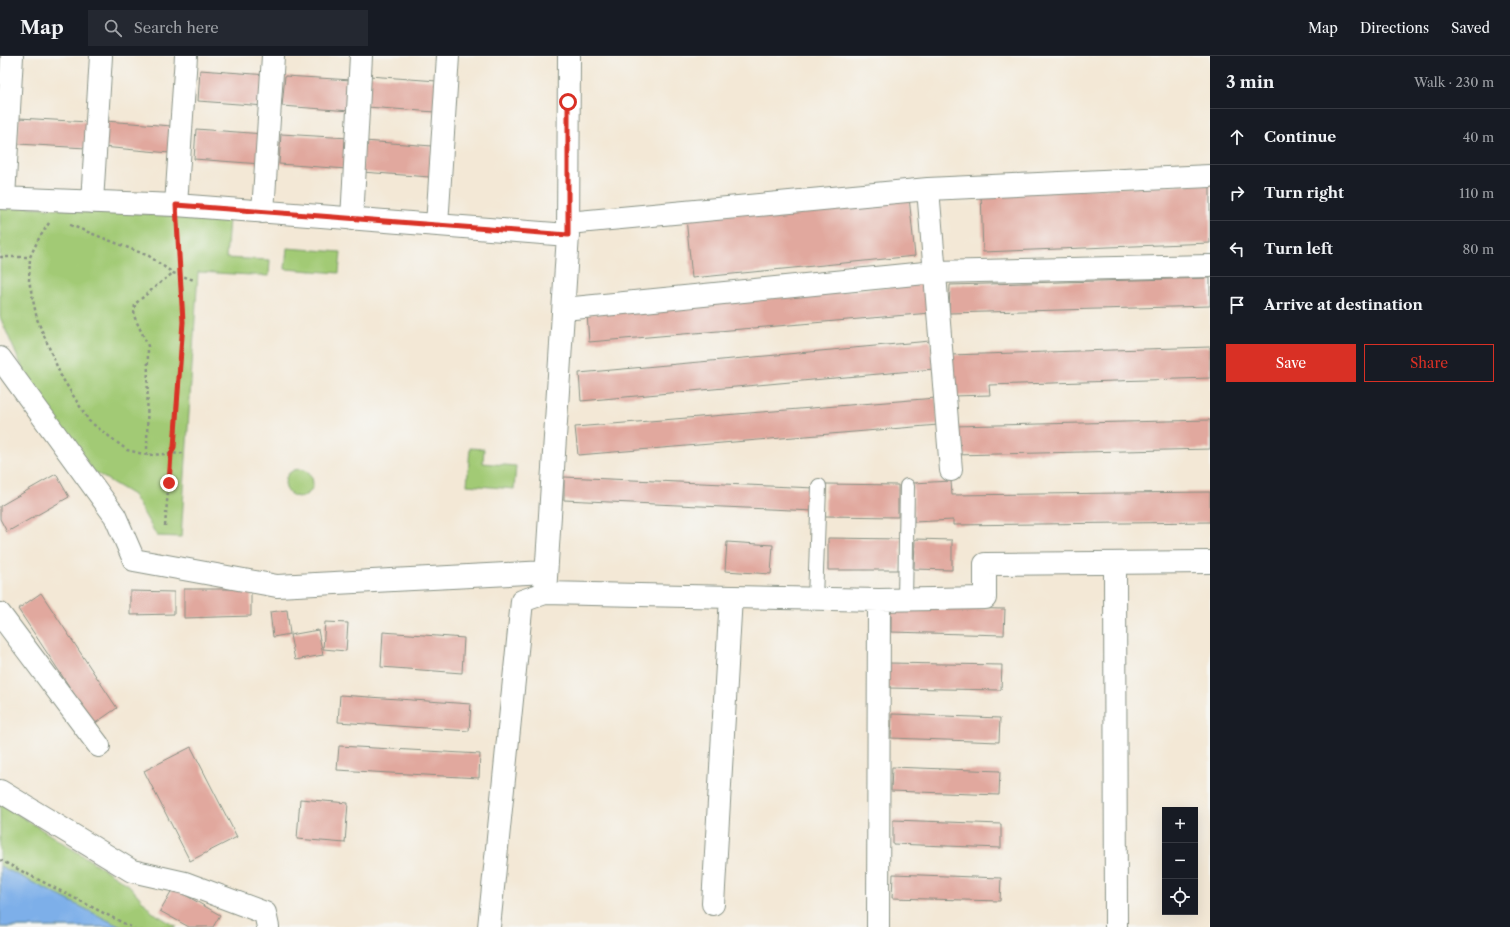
<!DOCTYPE html>
<html lang="en">
<head>
<meta charset="utf-8">
<style>
  :root { --surface:#171b24; --page:#242831; --text:#f1f3f6; --muted:#9ea1a6; --line:#363941; --accent:#d93025 }
  body { margin:0; font-family:"Libre Caslon Text",serif; background:var(--page); color:var(--text) }
  .controls { position:absolute; right:12px; bottom:12px; display:grid; overflow:hidden; border-radius:0px; box-shadow:0 4px 16px #0002 }
  .controls button { width:36px; height:36px; display:grid; place-items:center; padding:0; border:0; border-bottom:1px solid var(--line); background:var(--surface); color:var(--text); font:20px sans-serif }
  .stop { position:absolute; width:12px; height:12px; margin:-9px; border:3px solid #d93025; border-radius:50%; background:#fff }
  .stop.end { background:#d93025; border-color:#fff; box-shadow:0 1px 4px #0008 }
  .list { margin:0; padding:0; list-style:none }
  h2 { display:flex; justify-content:space-between; align-items:center; height:52px; margin:0; padding:0 16px; font-size:17px }
  h2 small { font-size:13px; font-weight:400; color:var(--muted) }
  .list li { display:grid; grid-template-columns:26px 1fr auto; gap:12px; align-items:center; box-sizing:border-box; height:56px; padding:0 16px; border-top:1px solid var(--line) }
  .list b { display:block; font-size:15px; white-space:nowrap }
  .list em { font-size:13px; font-style:normal; color:var(--muted) }
  .actions { display:flex; gap:8px; padding:12px 16px }
  .actions a { flex:1; padding:9px 0; border:1px solid var(--accent); border-radius:0px; text-align:center; font-size:14px; color:var(--accent) }
  .actions .main { background:var(--accent); color:#fff }
  .icon { flex:none; width:22px; height:22px; fill:none; stroke:currentColor; stroke-width:2; stroke-linecap:round; stroke-linejoin:round }
  .map { position:relative; flex:none; width:1210px; height:871px; overflow:hidden }
  header { display:flex; align-items:center; gap:24px; box-sizing:border-box; height:56px; padding:0 20px; background:var(--surface); border-bottom:1px solid var(--line) }
  header strong { font-size:19px }
  nav { display:flex; gap:22px; margin-inline-start:auto; font-size:14px }
  .search { width:280px; height:36px; background:var(--page); display:flex; align-items:center; gap:10px; box-sizing:border-box; padding:0 14px; border-radius:0px; color:var(--muted); font-size:15px }
  main { display:flex }
  aside { flex:1; background:var(--surface) }
  .map>svg:first-child { display:block }
  .green { fill:#a2ca75; stroke:#608454 }
  .water { fill:#7dafe9; stroke:#4e768e }
  .building { fill:#e1a89e }
  .lines { fill:none; stroke-linecap:round; stroke-linejoin:round }
  .lane-casing { stroke:#899285; stroke-width:16 }
  .street-casing { stroke:#899285; stroke-width:24 }
  .path { stroke:#899285; stroke-width:2.5; stroke-dasharray:3 3; stroke-linecap:butt }
  .lane { stroke:#fff; stroke-width:14 }
  .street { stroke:#fff; stroke-width:22 }
  .route { stroke:#d93025; stroke-width:5 }
</style>
</head>
<body>
<header>
<strong>Map</strong>
<div class="search"><svg class="icon" aria-label="search" viewBox="0 0 24 24"><circle cx="10" cy="10" r="6"/><path d="M15 15l6 6"/></svg>Search here</div>
<nav><a>Map</a><a>Directions</a><a>Saved</a></nav>
</header>
<main>
<div class="map">
<svg width="1210" height="871" viewBox="0 0 1210 871">
  <rect width="100%" height="100%" fill="#f6f6f2"/>
  <filter id="ink" filterUnits="userSpaceOnUse"><feTurbulence type="fractalNoise" baseFrequency=".025" numOctaves="2"/><feDisplacementMap in="SourceGraphic" scale="8" xChannelSelector="R" yChannelSelector="G"/><feConvolveMatrix kernelMatrix="1 2 1 2 8 2 1 2 1" color-interpolation-filters="sRGB"/></filter>
  <filter id="wash" filterUnits="userSpaceOnUse"><feTurbulence type="fractalNoise" baseFrequency=".012" numOctaves="4" result="noise"/><feDisplacementMap in="SourceGraphic" scale="16" xChannelSelector="R" yChannelSelector="G"/><feGaussianBlur stdDeviation="0.9" result="paint"/><feColorMatrix in="noise" values="0 0 0 0 0 0 0 0 0 0 0 0 0 0 0 0 0 1.4 0 .05"/><feComposite in="paint" operator="in"/></filter>
  <g filter="url(#wash)">
    <rect width="100%" height="100%" fill="#f3e8d6"/>
    <path class="green" d="M0 149 229 163 226 202 270 204 269 220 198 216 181 481 157 480 133 439 93 415 32 334 0 261Z
      M287 192 341 196 339 217 285 213Z
      M470 392 484 393 483 407 516 410 514 433 467 429Z
      M285 427a14 14 0 1 1 28 0a14 14 0 1 1-28 0Z
      M0 747 129 829 152 856 177 871H0Z"/>
    <path class="water" d="M0 810 121 871H0Z"/>
    <g id="blocks">
      <path class="building" d="M200 14 268 19 265 50 198 45Z
        M285 20 352 24 350 55 282 50Z
        M369 20 437 25 435 56 367 51Z
        M19 62 88 66 86 92 18 88Z
        M105 65 172 70 170 97 102 91Z
        M196 73 264 78 261 108 194 103Z
        M281 78 349 82 347 113 279 108Z
        M364 85 432 90 430 121 362 116Z
        M1210 128V187L983 196 981 137Z
        M909 141 915 200 692 222 686 162Z
        M1210 222V250L949 257 950 229Z
        M926 228 930 257 589 286 587 258Z
        M930 285 934 313 581 345 579 317Z
        M1210 291V322L989 329 990 339 952 340 950 299Z
        M936 342 938 369 578 399 575 371Z
        M1210 364V393L954 399V370Z
        M56 418 69 441 7 476 0 463V450Z
        M564 421 815 432 814 455 564 444Z
        M951 425 952 439 1210 436V466L953 469V464L914 466 913 427Z
        M826 428 898 429V461L825 460Z
        M828 482 901 483 900 514H828Z
        M915 483 952 484V514L914 513Z
        M727 486 773 489 771 518 725 515Z
        M184 533H251V560L184 562Z
        M130 535 174 536V558L130 559Z
        M41 537 117 652 94 668 18 553Z
        M891 551 1005 553 1004 579 891 576Z
        M287 554 290 578 273 581 270 556Z
        M325 566 348 567 346 595 323 593Z
        M318 574 323 599 295 604 290 579Z
        M383 576 464 582 462 617 381 611Z
        M888 607 1002 609 1001 634 888 632Z
        M340 639 471 648 469 675 338 666Z
        M892 658 1000 662 999 686 891 682Z
        M339 690 480 698 479 722 337 714Z
        M191 691 237 781 190 805 144 715Z
        M892 711 1000 715 999 739 891 735Z
        M300 743 348 747 345 787 297 783Z
        M893 764 1001 768V792L893 788Z
        M893 818 1001 822 1000 845 892 842Z
        M173 832 220 859 213 871H189L160 855Z"/>
    </g>
  </g>
  <g filter="url(#ink)">
    <use href="#blocks" fill-opacity="0" stroke="#899285" stroke-width="1"/>
    <g class="lines">
      <g class="lane-casing">
        <path id="lane" d="M815 543 819 430
          M905 544 907 430"/>
      </g>
      <g class="street-casing">
        <path id="street" d="M928 133 951 414
          M0 142 176 149 186 0
          M4 142 12 0
          M92 146 101 0
          M176 149 568 179 569 0
          M263 156 273 0
          M352 163 361 0
          M568 167 928 133 1210 120
          M437 169 448 0
          M564 253 935 216 1210 210
          M0 302 115 460 134 504 277 530 546 516
          M1115 508 1116 871
          M545 537 879 544 878 871
          M879 544 985 542V508L1210 506
          M0 558 99 690
          M0 735 132 815 185 827 265 857 268 871
          M713 848 731 541
          M489 871 522 545 545 537 568 179"/>
      </g>
      <path class="path" d="M49 167 38 184 30 201 29 225 37 263 61 320 89 365 127 394 147 399 185 397
        M70 169 149 200 173 217 194 224
        M0 201H30
        M147 399 148 290 134 260 135 248 156 230 173 217
        M165 470 171 398 174 391 183 266 177 172
        M0 804 131 871"/>
      <use href="#lane" class="lane"/>
      <use href="#street" class="street"/>
    </g>
  </g>
  <g class="lines" filter="url(#ink)">
    <path class="route" d="M169 427 171 398 174 391 183 266 176 149 568 179V46"/>
  </g>
</svg>
<div class="controls">
<button>+</button>
<button>−</button>
<button><svg class="icon" aria-label="locate" viewBox="0 0 24 24"><circle cx="12" cy="12" r="6"/><path d="M12 2v4M12 18v4M2 12h4M18 12h4"/></svg></button>
</div>
<div class="stop" style="left:568px;top:46px"></div>
<div class="stop end" style="left:169px;top:427px"></div>
</div>
<aside>
<h2>3 min<small>Walk · 230 m</small></h2>
<ul class="list">
<li><svg class="icon" aria-label="ahead" viewBox="0 0 24 24"><path d="M12 20V5M6 11l6-6 6 6"/></svg><div><b>Continue</b></div><em>40 m</em></li>
<li><svg class="icon" aria-label="right" viewBox="0 0 24 24"><path d="M7 20v-9h11M14 6l5 5-5 5"/></svg><div><b>Turn right</b></div><em>110 m</em></li>
<li><svg class="icon" aria-label="left" viewBox="0 0 24 24"><path d="M17 20v-9H6M10 6l-5 5 5 5"/></svg><div><b>Turn left</b></div><em>80 m</em></li>
<li><svg class="icon" aria-label="arrive" viewBox="0 0 24 24"><path d="M6 21V4h12l-3 4 3 4H6"/></svg><div><b>Arrive at destination</b></div></li>
</ul>
<div class="actions"><a class="main">Save</a><a>Share</a></div>
</aside>
</main>
</body>
</html>
